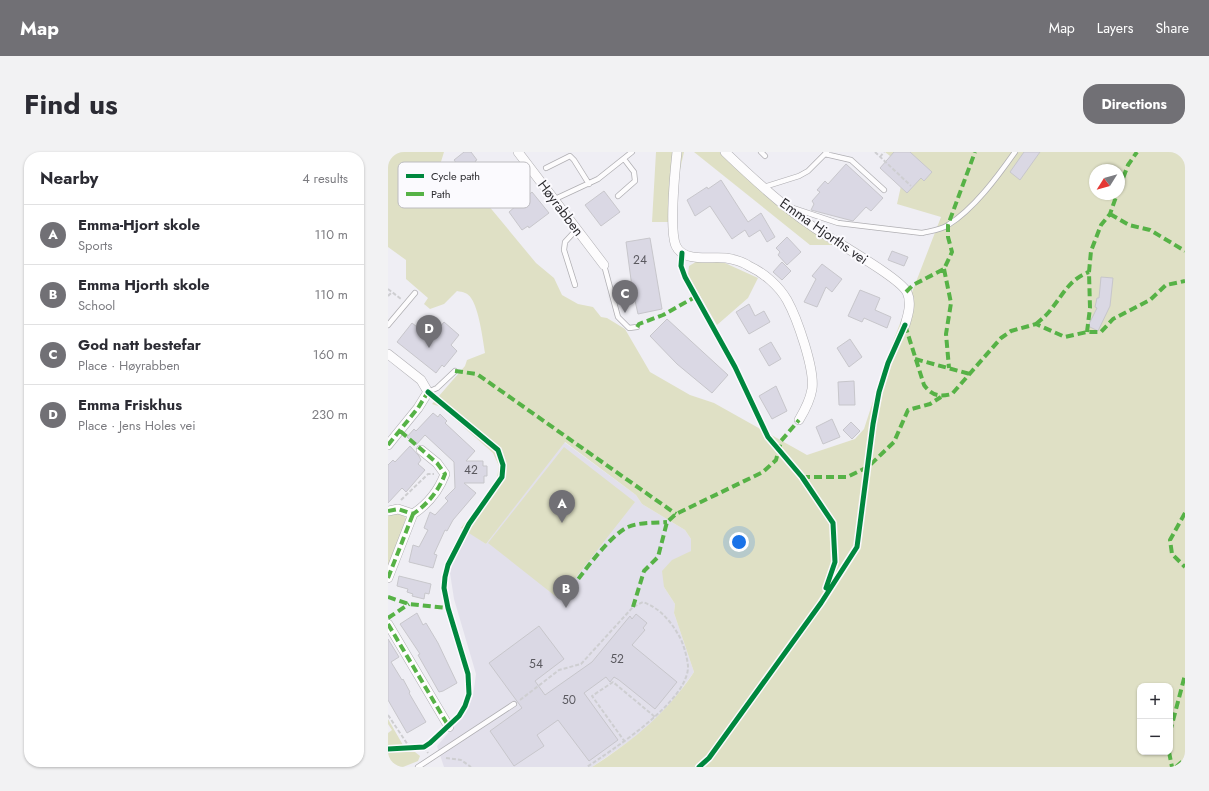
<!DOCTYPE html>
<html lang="en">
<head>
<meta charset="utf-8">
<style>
  :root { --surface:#fff; --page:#f2f2f3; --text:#2b2b33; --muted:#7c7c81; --line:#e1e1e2; --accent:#717075 }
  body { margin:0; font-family:Jost,sans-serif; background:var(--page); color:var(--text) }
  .controls { position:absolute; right:12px; bottom:12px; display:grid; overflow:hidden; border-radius:8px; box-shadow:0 1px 3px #0004 }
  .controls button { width:36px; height:36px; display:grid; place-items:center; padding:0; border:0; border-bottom:1px solid var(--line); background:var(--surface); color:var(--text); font:20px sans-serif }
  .compass { position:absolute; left:701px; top:12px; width:36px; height:36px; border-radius:50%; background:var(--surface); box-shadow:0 1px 3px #0004; rotate:233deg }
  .you { position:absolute; left:351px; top:390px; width:14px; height:14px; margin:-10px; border:3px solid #fff; border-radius:50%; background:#1a73e8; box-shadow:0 0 0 6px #1a73e833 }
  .badge { display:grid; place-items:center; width:26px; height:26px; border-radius:50%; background:var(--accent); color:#fff; font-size:13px; font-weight:700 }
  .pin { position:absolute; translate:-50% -33px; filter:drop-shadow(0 1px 2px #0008) }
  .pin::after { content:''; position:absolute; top:21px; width:14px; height:12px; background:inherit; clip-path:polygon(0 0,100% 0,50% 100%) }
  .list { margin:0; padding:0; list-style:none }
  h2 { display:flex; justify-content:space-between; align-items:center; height:52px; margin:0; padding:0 16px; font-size:17px }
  h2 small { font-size:13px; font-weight:400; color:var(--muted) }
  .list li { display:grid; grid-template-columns:26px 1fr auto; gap:12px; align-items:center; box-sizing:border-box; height:60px; padding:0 16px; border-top:1px solid var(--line) }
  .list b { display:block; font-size:15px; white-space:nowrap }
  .list p { margin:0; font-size:13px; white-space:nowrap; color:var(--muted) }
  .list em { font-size:13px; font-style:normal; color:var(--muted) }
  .map { position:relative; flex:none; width:797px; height:615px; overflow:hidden; border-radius:16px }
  header { display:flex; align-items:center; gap:24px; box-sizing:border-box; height:56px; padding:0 20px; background:var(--accent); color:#fff }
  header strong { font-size:19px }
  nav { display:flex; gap:22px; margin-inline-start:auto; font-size:14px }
  .intro { display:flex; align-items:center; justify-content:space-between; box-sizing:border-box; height:96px; padding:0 24px }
  h1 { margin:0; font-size:28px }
  .button { padding:10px 18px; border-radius:16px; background:var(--accent); color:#fff; font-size:14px; font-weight:700 }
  main { display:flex; gap:24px; padding:0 24px }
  aside { flex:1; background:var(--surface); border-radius:16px; box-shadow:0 1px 3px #0004 }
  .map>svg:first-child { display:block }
  .built { fill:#e2e0eb }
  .green { fill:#dfe0c5; fill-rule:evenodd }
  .building { fill:#dad8e4; stroke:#c7c6cb }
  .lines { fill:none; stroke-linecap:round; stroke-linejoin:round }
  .service-casing { stroke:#b0afb3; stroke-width:6 }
  .minor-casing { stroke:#b0afb3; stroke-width:10 }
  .path { stroke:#ceced1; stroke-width:2; stroke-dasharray:4 2; stroke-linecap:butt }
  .service { stroke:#fdfcfd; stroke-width:4.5 }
  .minor { stroke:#fdfcfd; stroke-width:9 }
  .quiet { stroke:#56b246; stroke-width:4; stroke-dasharray:8 4; stroke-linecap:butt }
  .cycleway-casing { stroke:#fbfafe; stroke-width:8 }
  .cycleway { stroke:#00873e; stroke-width:5 }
  .labels { text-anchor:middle; stroke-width:4; stroke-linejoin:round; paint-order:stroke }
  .number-label { font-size:12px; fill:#5a595f }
  .street-label { font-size:14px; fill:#2d2c30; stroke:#fbfafe }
  .key { fill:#fbfafe; stroke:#bdbcc0; stroke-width:1 }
  .key-label { font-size:11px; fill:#2d2c30 }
</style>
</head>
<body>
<header>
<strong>Map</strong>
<nav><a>Map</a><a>Layers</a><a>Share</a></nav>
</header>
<div class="intro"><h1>Find us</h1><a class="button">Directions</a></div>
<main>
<aside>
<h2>Nearby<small>4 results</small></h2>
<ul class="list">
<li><span class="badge">A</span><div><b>Emma-Hjort skole</b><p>Sports</p></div><em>110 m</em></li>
<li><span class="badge">B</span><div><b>Emma Hjorth skole</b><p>School</p></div><em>110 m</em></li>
<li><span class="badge">C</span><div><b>God natt bestefar</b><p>Place · Høyrabben</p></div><em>160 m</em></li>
<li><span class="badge">D</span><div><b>Emma Friskhus</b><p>Place · Jens Holes vei</p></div><em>230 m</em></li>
</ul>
</aside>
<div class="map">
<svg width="797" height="615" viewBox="0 0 797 615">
  <rect width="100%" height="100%" fill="#efeef4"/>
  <path class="built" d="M176 290 248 343 254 352 297 378 303 387V399L297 403 276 435 287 452 286 461 306 520 282 553 256 579 204 615H56L49 594 77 562 85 544 88 522 66 447 62 421 65 408 81 380 98 392Z"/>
  <path class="green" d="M0 0H56L52 13 79 50 90 41 148 111 166 126 174 143 190 152 205 155 213 165 219 166 237 177 262 220 302 243 326 251 419 303 467 287 476 277 501 200 553 65 509 52 517 16 497 0H797V615H204C246 588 278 562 306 520L286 461 287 452 276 435 274 419 284 408 303 399V387L297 378 254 352 248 343 177 290 98 392 73 376 103 337 109 326 111 314 105 301 53 255 44 252 77 214 79 208 97 201C95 188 91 157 83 146 80 141 75 140 69 139L56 152 42 157 36 152 40 146 18 127V108L0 95ZM707 18H731V42H707ZM752 534H782V600H752Z
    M268 0H296L280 70H264Z
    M306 0H334L447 93H422Z
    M311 108 337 111 370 126 360 146 329 173 300 123 301 114Z
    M176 295 247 350 171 447 100 391Z
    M4 361 14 362 20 368 0 414V363Z
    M0 567 19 600H27L32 604 30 609 15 615H0V581L4 578 0 572Z"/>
  <path class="building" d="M76 0H83L89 8 87 9 91 14 78 24 66 8Z
    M506 0H522L544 20 536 29 533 26 519 41 492 16Z
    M636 0H652L632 28 622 20Z
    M458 12 495 46 483 59 478 55 465 69 423 58 426 52 424 49 432 40 429 38 437 29 440 32Z
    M333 28 360 70 373 61 387 85 379 90 372 78 361 85 357 78 344 87 322 54 307 64 299 48 319 35 320 37Z
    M216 39 232 60 213 74 197 53Z
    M144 40 161 61 141 76 140 74 134 78 121 60Z
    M399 85 413 100 399 113 390 103 392 100 388 96Z
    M262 86 274 157 250 162 244 135 238 90Z
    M504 99 520 105 516 114 500 108Z
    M394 110 403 119 394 128 385 120Z
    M434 112 454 127 444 140 438 135 429 155 416 150 428 127 424 124Z
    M713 125 725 126 722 154 710 179 700 174 709 156 707 155 709 146H711Z
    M472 138 492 146 487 158 503 165 499 176 476 166 474 170 460 164Z
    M361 152 367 164 376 159 382 170 361 182 348 160Z
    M279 167 340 223 324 241 289 212 262 184Z
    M56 170 71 183 63 193 69 199 56 215 54 213 48 221 9 190 24 171 43 186Z
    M462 187 474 205 461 215 449 196Z
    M383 190 393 207 381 214 371 197Z
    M466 229 467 253H451L450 230Z
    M388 234 399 259 384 267 371 244Z
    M45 261 50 265 52 262 59 269 57 271 87 299 78 309H95V314H99V324H96V331H76L88 341 65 368 59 379 57 378 46 402 49 403 45 416 21 410 25 393 31 395 40 378 36 376 42 360 47 363 60 349 57 346 67 336 66 310 37 283 28 293 19 285 26 277 28 279Z
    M444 267 452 285 435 292 428 275Z
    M463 270 472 279 464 287 455 278Z
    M22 294 31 304 33 308 30 312 37 318 18 340 14 336 0 351V313L5 308 7 310Z
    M11 424 43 432 41 442 37 441 36 447 24 444 25 442 19 440 20 437 9 434Z
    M29 461 35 473 38 471 50 491 69 531 55 539 51 540 30 503 32 502 12 472Z
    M248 462 259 471 255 476 257 478 244 493 289 530 267 557 231 528 226 525 222 530 218 525 196 541 230 588 201 609 170 568 149 583 156 594 126 614 102 579 134 556 101 511 151 474 176 507 147 529 157 543 204 510 242 464 244 467Z
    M0 487 11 505 3 510 14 528 15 527 22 540 21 541 38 570 19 581 0 548Z"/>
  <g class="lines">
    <g class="service-casing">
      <path id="service" d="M373 0 377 4
        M437 2 463 8 496 38
        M158 16 182 4 186 8 201 32
        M376 35 411 24 420 19 439 0
        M230 44 247 29 246 20 236 7
        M167 47 210 27 244 0
        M402 55 450 71 534 81C542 79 553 78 560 73 586 57 610 24 627 0
        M216 113 230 165 241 176 249 175
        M187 133 176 98 177 90 189 77
        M0 173 27 141
        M40 240 49 236 67 219
        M30 615 126 552"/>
    </g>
    <g class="minor-casing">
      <path id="minor" d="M130 0 216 113
        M289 0C287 18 281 79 288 94 296 111 324 104 338 106 345 107 355 110 361 114 376 121 391 134 399 148 409 166 427 217 424 237 422 249 417 258 411 268
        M337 0C363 25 391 51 421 72 440 86 510 124 519 140 524 151 520 163 517 173
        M0 202 33 228 40 240 30 256 0 293
        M0 359 10 357 25 362C40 352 51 338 57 322L49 311 33 298
        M0 426 25 362
        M0 472 61 575"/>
    </g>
    <path class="path" d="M487 0 523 34
      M492 5 496 0
      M0 137 13 147
      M0 144 4 140
      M13 348 40 322H46
      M132 548 171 518 193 512 245 455 255 450C271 456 281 467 290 482 295 490 299 504 300 514 301 549 225 597 199 615
      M0 563 22 596
      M237 590 204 544 225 530 267 565
      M36 595 40 601
      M58 606 73 608 83 615"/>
    <use href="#service" class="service"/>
    <use href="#minor" class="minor"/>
    <path class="quiet" d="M731 37 740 13 749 0
      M722 62 741 73 762 78 797 99
      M556 117 563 151 558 182 561 216
      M518 140 525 133 556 117 564 100 560 85V73L587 0
      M648 172C654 167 660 162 664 156 676 141 682 127 701 120
      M517 173 536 233C544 244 552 245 564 242L613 186 623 179 648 172 677 185 699 180H713L725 167 762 148 778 133 797 129
      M249 175 251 172 275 163 307 145
      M699 180 702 156 701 120 703 99 713 73 722 62 729 42
      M527 207 582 222
      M67 219 89 222 288 362
      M0 293 30 256 40 240
      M414 325H459L480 315 506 290 520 258 542 252 553 245
      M0 359 10 357 25 362C40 352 51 338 57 322L49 311 12 279
      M797 361 782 388 784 402 797 415
      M0 426 25 362
      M0 445 21 452 60 456
      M176 446C190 428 220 384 240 375 252 370 266 371 279 370
      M245 455 256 419 270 405 279 370 288 362 375 320 388 308 393 289 411 268
      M0 466 21 452
      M0 472 61 575
      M782 580 797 523
      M781 600 784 615
      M788 615 797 607"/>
    <g class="cycleway-casing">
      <path id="cycleway" d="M294 101 293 114 297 125 347 215 380 285 414 325 445 371 447 410 438 436
        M0 597 36 595 42 591 71 564 77 554 81 542 80 522 60 456 56 436 57 425 60 413 81 372 114 325 115 313 110 298 40 240
        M311 615 321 606 433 451 469 395 485 272 491 240 500 211 517 173"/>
    </g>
    <use href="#cycleway" class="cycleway"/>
  </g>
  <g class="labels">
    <g class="number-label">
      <text x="252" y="112">24</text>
      <text x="83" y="322">42</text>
      <text x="229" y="511">52</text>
      <text x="148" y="516">54</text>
      <text x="181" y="552">50</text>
    </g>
    <g class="street-label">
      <text transform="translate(173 56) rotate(53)" y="5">Høyrabben</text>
      <text transform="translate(436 79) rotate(35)" y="5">Emma Hjorths vei</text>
    </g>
  </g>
  <rect x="10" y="10" width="132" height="46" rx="6" class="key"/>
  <rect x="18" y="22" width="18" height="4" fill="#00873e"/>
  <rect x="18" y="40" width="18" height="4" fill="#56b246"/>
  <g class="key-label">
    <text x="43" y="28">Cycle path</text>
    <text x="43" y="46">Path</text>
  </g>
</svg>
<div class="controls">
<button>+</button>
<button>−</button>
</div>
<svg class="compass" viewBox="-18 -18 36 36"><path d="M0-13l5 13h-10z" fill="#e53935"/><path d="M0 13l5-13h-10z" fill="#7c7c81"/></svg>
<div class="you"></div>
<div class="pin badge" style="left:174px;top:371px">A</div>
<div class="pin badge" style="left:178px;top:456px">B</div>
<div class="pin badge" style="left:237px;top:161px">C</div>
<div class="pin badge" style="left:41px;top:196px">D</div>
</div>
</main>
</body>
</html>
